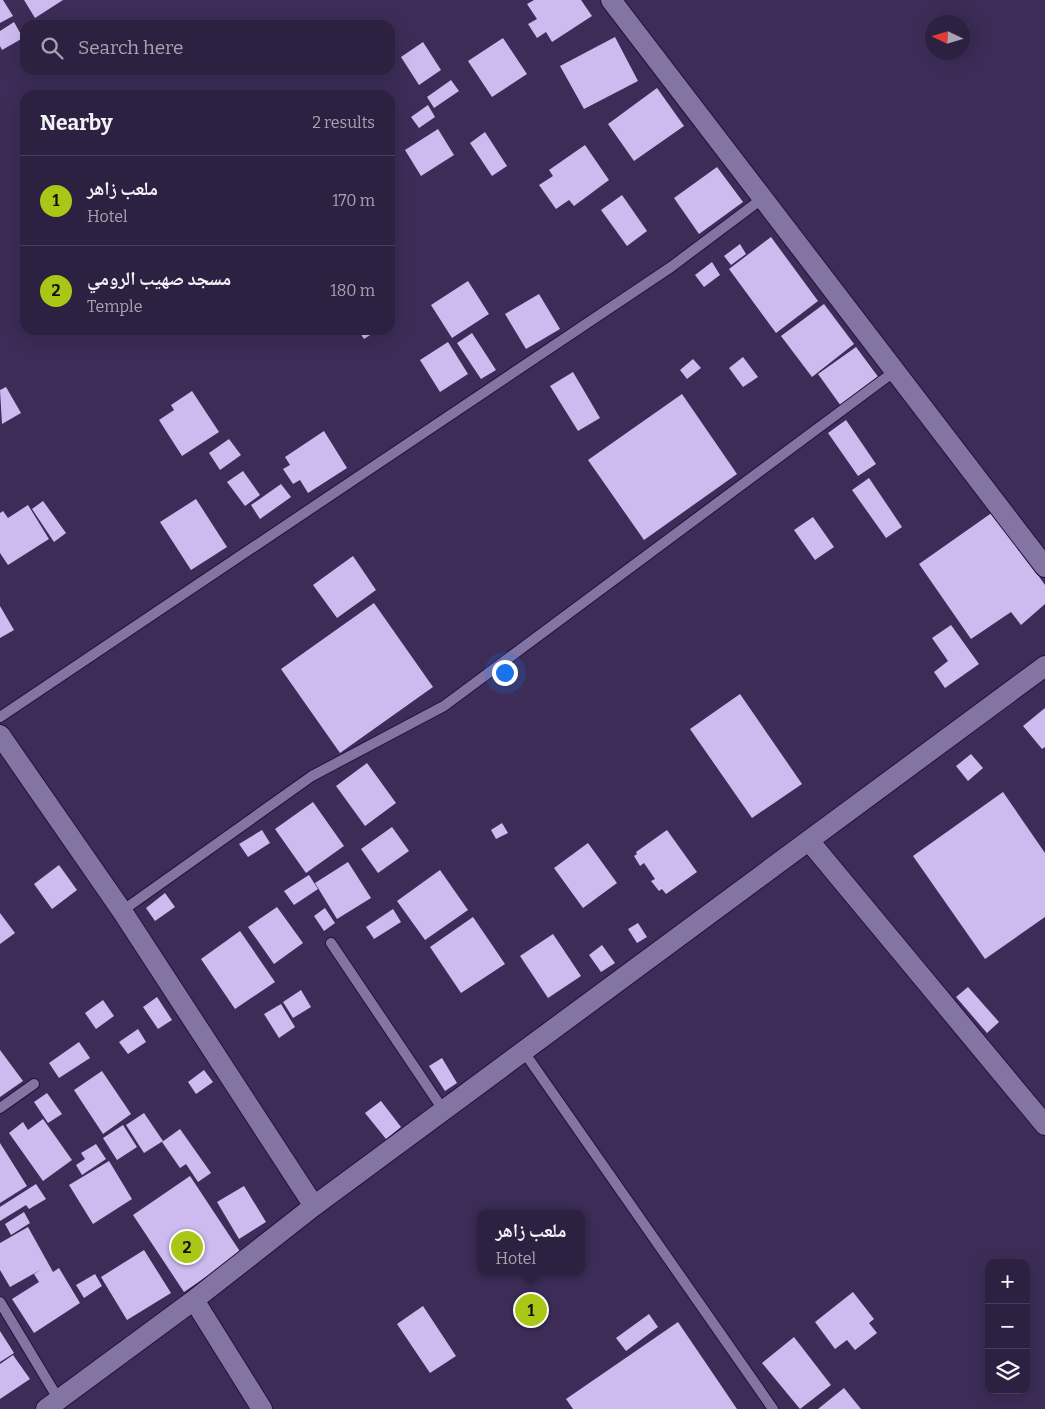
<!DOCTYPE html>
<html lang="en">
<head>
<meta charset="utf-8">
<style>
  :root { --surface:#2d2141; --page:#352948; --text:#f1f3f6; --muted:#a7a3b1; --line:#483e5a; --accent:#aac717 }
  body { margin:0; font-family:Bitter,"Noto Naskh Arabic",serif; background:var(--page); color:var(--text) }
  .controls { position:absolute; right:15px; bottom:15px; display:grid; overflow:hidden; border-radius:10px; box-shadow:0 5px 20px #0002 }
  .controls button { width:45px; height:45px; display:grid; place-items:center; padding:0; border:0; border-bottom:1px solid var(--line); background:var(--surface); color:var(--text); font:25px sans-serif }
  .compass { position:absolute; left:925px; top:15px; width:45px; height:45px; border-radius:50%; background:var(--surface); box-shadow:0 5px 20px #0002; rotate:274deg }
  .you { position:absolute; left:504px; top:672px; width:18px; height:18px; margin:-12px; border:4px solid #fff; border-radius:50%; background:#1a73e8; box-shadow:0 0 0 8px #1a73e833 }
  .badge { display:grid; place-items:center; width:32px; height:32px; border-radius:50%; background:var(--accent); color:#111; font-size:16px; font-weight:700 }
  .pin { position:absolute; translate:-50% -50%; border:2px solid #fff; box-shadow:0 1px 5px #0006 }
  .popup { position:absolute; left:477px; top:1210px; width:108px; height:65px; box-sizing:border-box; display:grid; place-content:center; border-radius:10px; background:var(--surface); filter:drop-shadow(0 1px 4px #0005); font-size:16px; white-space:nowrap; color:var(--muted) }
  .popup b { font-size:19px; color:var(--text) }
  .popup::after { content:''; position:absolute; left:50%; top:100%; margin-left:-10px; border:10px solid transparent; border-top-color:var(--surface) }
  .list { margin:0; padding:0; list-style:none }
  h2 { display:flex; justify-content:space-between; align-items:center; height:65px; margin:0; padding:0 20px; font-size:21px }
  h2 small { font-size:16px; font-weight:400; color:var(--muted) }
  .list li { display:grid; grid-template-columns:32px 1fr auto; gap:15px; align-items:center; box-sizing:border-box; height:90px; padding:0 20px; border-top:1px solid var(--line) }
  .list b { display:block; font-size:19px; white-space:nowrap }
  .list p { margin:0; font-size:16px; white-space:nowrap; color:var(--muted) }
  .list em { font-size:16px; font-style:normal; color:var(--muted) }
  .icon { flex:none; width:28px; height:28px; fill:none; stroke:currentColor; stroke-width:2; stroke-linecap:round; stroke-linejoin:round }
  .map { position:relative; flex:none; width:1045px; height:1409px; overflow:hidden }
  .search { position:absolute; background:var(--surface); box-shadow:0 5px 20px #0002; left:20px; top:20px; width:375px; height:55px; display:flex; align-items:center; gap:12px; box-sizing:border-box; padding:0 18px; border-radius:15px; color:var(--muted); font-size:19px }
  .panel { position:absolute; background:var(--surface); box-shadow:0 5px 20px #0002; left:20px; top:90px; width:375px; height:245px; border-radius:15px }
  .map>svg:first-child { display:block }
  .building { fill:#cdbbf0 }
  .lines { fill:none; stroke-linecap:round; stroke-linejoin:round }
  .lane-casing { stroke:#23123b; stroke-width:12 }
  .street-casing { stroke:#23123b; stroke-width:22 }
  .lane { stroke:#8474a4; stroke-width:10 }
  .street { stroke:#8474a4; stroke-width:20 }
</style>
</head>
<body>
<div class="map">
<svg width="1045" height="1409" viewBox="0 0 1045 1409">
  <rect width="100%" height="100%" fill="#3c2c57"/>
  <path class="building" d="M0 0H3L13 16 0 23Z
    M24 0H63L35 18Z
    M534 0H581L592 16 552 42 546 32 537 38 528 24 537 19 527 4Z
    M14 22 23 38 2 50 0 46V31Z
    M615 37 638 81 584 109 560 66Z
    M503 38 527 74 492 97 468 61Z
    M423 42 441 70 419 85 401 57Z
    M451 80 459 91 434 108 427 97Z
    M657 88 684 126 634 161 608 124Z
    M428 105 435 117 419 128 411 117Z
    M438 129 454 155 421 176 405 150Z
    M485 132 507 166 492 176 470 143Z
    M585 145 609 180 574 206 569 200 556 209 539 185 553 176 549 170Z
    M717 167 743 202 699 234 674 198Z
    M622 195 647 231 627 246 601 210Z
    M771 237 818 301 776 333 729 269Z
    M740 244 746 254 731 265 724 256Z
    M712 262 720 275 704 287 695 275Z
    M468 281 489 314 452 338 431 305Z
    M539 294 560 329 526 349 505 314Z
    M824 304 854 344 812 377 781 336Z
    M358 330H378L364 339Z
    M472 333 496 370 481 379 457 343Z
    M448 342 468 374 440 392 420 360Z
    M856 347 879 378 841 406 818 374Z
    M743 357 758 377 743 387 729 368Z
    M693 359 701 368 687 379 680 370Z
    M573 372 600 418 578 431 550 386Z
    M6 387 21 413 2 424 0 390Z
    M192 391 219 432 182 456 159 420 174 410 171 405Z
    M682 394 737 474 644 540 588 460Z
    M846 420 876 464 858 476 828 433Z
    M324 431 347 468 308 493 300 480 293 484 283 469 290 465 285 457Z
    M229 439 241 455 220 470 209 453Z
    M243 471 260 495 245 506 227 482Z
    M869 478 902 527 886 538 852 490Z
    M281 484 291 497 260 519 251 505Z
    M196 499 227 547 191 570 160 522Z
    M43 501 66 533 54 542 32 509Z
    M28 505 49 539 8 565 0 553V513L3 511 8 518Z
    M993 512 1045 585V604L1021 625 1011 612 971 639 919 564Z
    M813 517 834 547 815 560 794 530Z
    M353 556 376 590 337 618 313 585Z
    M374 603 433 687 340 753 281 669Z
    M0 606 14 630 0 638Z
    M951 625 979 664 945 688 934 672 948 661 932 638Z
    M740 694 802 784 752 818 690 729Z
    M1045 708V747L1042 749 1023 726Z
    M971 754 983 768 968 781 956 766Z
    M367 763 396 803 365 826 336 786Z
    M1003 792 1045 853V917L985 959 913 856Z
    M313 802 344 846 306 873 275 829Z
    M502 823 508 833 496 839 491 830Z
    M392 827 409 851 378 873 361 849Z
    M262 830 270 843 248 857 239 844Z
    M667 830 697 872 666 894 662 889 659 891 651 881 655 879 644 863 640 866 634 856 637 854 636 852Z
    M588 843 617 883 583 908 554 868Z
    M348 862 371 898 337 919 315 883Z
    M59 865 77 890 52 909 34 884Z
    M440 870 468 910 425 940 397 901Z
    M309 875 318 889 294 905 284 891Z
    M165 893 175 907 155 921 146 908Z
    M277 907 303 943 274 964 248 927Z
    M325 908 335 923 324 931 314 916Z
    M393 909 401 922 374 939 366 927Z
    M0 913 15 933 0 944Z
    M473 917 505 964 461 993 430 947Z
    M638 923 647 937 637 943 628 929Z
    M240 931 275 982 235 1009 201 959Z
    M553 934 581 976 548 998 520 956Z
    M602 945 615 963 601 972 589 955Z
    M968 987 999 1022 987 1033 956 997Z
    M301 990 311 1007 293 1018 283 1002Z
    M157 997 172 1020 158 1029 143 1007Z
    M103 1000 114 1016 96 1029 85 1013Z
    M281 1004 295 1027 279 1038 264 1014Z
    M138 1029 146 1042 128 1054 119 1042Z
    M79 1042 90 1058 59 1078 49 1063Z
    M0 1050 23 1081 0 1097Z
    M442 1058 457 1083 445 1091 429 1066Z
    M204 1070 213 1082 196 1094 188 1082Z
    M102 1071 131 1114 103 1134 74 1090Z
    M47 1093 62 1114 48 1123 34 1102Z
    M381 1101 401 1127 386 1139 365 1113Z
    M144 1113 163 1141 144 1153 126 1125Z
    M43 1119 72 1160 43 1181 9 1133 23 1122 28 1130Z
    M123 1125 137 1147 117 1160 103 1138Z
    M180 1129 211 1173 198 1182 186 1164 180 1168 162 1142Z
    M0 1143 27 1186 0 1203Z
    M96 1144 106 1159 82 1175 76 1165 85 1159 81 1153Z
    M109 1161 132 1199 93 1224 69 1185Z
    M190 1176 241 1253 184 1292 133 1215Z
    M36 1184 46 1199 29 1209 26 1205 0 1221V1207Z
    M244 1186 266 1222 239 1239 217 1202Z
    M24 1212 30 1223 11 1235 5 1224Z
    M28 1227 53 1272 59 1268 80 1303 34 1333 12 1299 39 1282 34 1274 42 1269 10 1287 0 1270V1243Z
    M144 1250 171 1293 127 1320 101 1277Z
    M95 1274 102 1286 84 1298 76 1285Z
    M853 1292 874 1319 869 1323 877 1333 855 1350 847 1340 835 1349 815 1322Z
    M423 1306 456 1356 430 1373 397 1324Z
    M649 1314 658 1327 626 1351 616 1338Z
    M678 1322 737 1409H573L566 1399Z
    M0 1331 14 1353 0 1362Z
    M794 1337 831 1385 800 1409 762 1363Z
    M13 1355 30 1379 0 1399V1364Z
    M844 1388 861 1409H818Z"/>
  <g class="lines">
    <g class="lane-casing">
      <path id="lane" d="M0 717 671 267 763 198
        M122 911 312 776 444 706 895 371
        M331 943 444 1111
        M524 1052 773 1409
        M0 1108 34 1084
        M0 1302 59 1400"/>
    </g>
    <g class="street-casing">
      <path id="street" d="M611 0 1045 567
        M0 735 122 911 314 1206
        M810 842 1045 1125
        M194 1300 262 1409
        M46 1409 194 1300 314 1206 1045 666"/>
    </g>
    <use href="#lane" class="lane"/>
    <use href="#street" class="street"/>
  </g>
</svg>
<div class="controls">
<button>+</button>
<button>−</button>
<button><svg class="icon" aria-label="layers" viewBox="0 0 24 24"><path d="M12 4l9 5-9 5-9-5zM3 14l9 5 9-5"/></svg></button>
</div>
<svg class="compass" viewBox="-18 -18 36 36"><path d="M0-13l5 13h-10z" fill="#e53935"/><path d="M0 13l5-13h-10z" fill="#a7a3b1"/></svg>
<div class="you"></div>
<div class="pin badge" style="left:531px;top:1310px">1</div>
<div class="popup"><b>ملعب زاهر</b>Hotel</div>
<div class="pin badge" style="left:187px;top:1247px">2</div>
<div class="search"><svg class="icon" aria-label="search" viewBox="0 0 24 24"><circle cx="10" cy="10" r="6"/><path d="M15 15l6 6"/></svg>Search here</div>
<section class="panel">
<h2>Nearby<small>2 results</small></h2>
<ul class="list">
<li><span class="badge">1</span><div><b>ملعب زاهر</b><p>Hotel</p></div><em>170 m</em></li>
<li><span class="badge">2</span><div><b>مسجد صهيب الرومي</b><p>Temple</p></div><em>180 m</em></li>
</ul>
</section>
</div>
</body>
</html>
